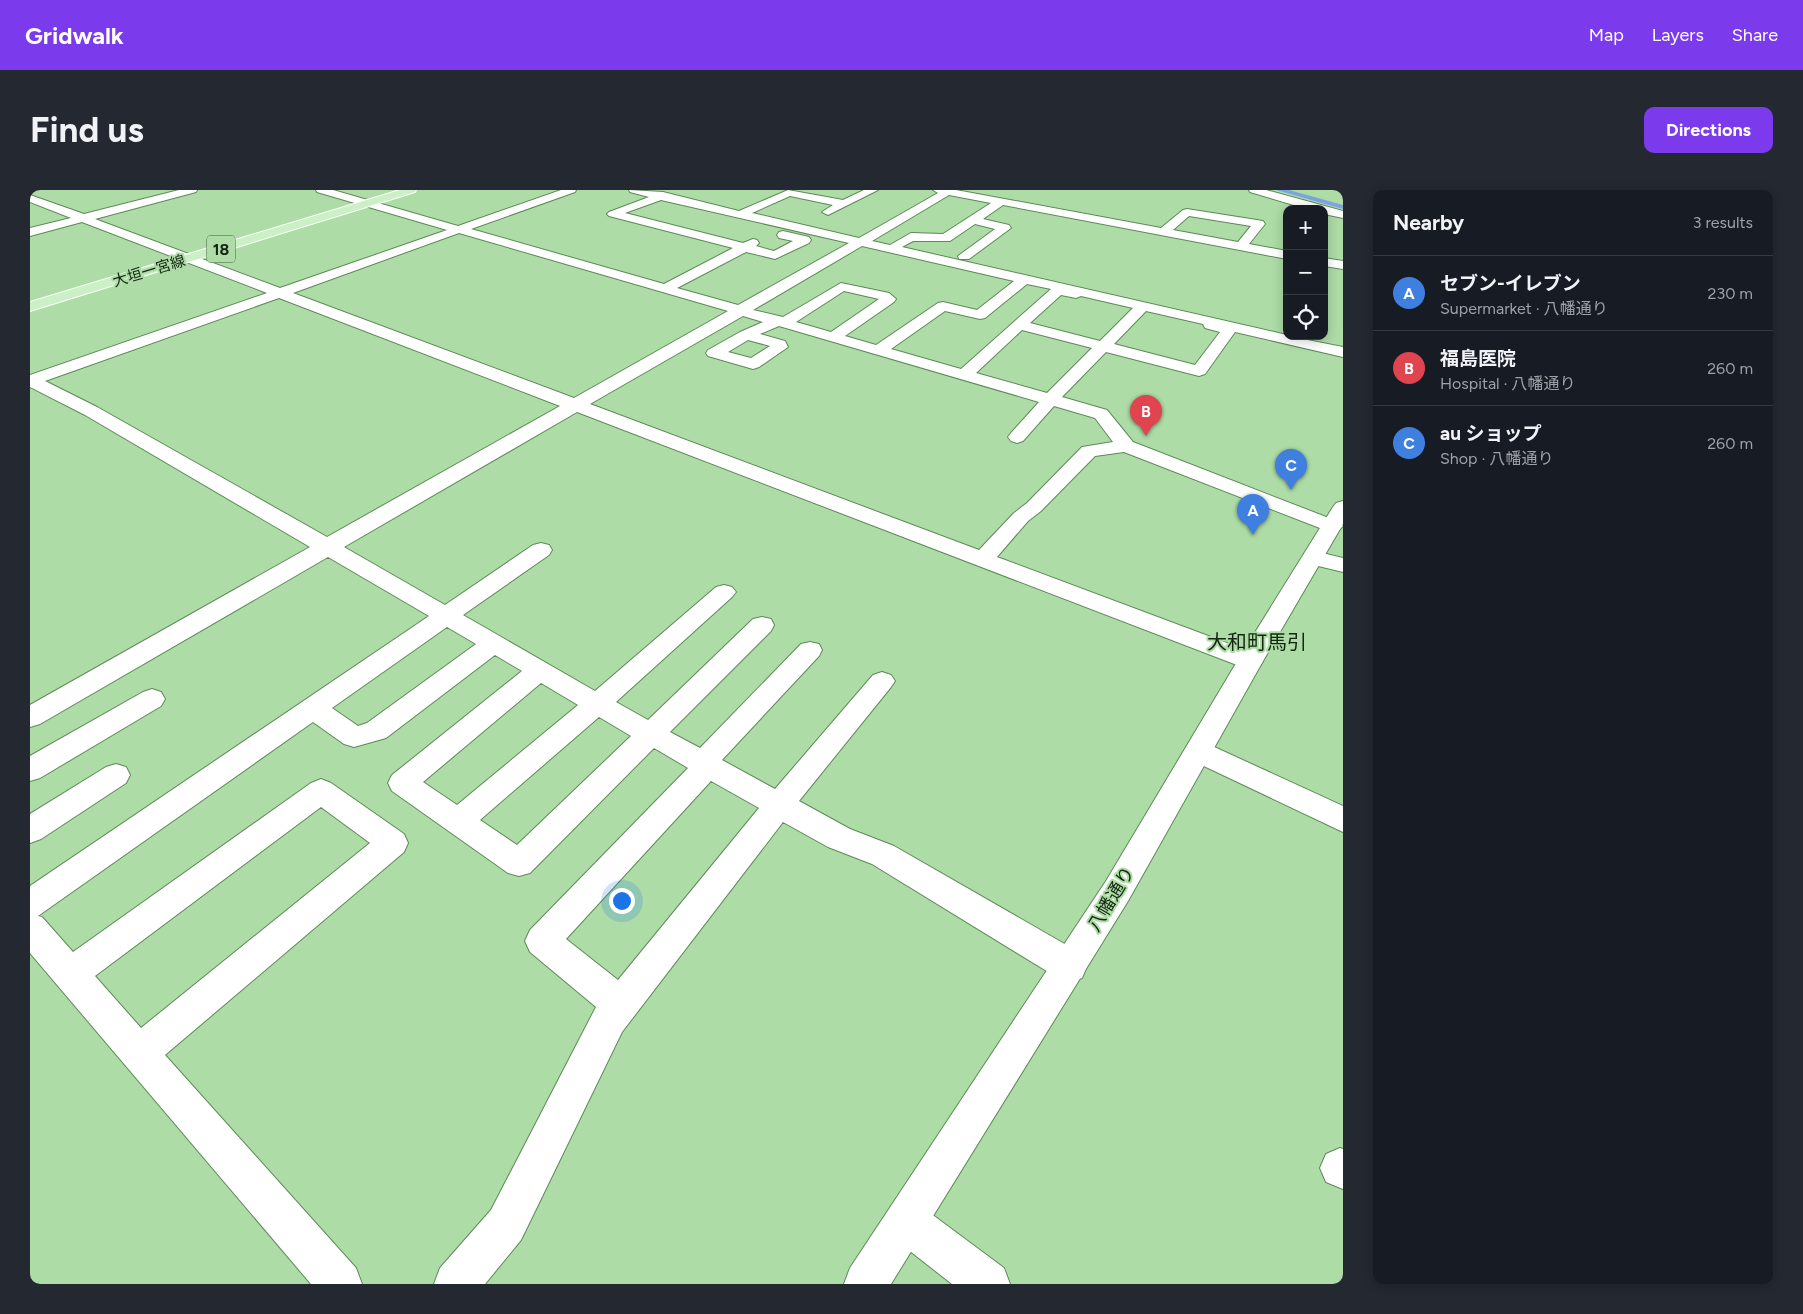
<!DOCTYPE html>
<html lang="en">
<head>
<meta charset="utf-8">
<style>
  :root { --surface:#171b24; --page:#242831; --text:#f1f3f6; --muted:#9ea1a6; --line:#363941; --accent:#7c3aed }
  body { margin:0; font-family:Figtree,"Noto Sans JP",sans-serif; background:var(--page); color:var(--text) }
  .controls { position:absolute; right:15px; top:15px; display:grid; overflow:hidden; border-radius:10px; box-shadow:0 2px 12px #0003 }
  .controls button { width:45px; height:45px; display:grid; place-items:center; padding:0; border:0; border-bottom:1px solid var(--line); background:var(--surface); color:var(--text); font:25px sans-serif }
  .you { position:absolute; left:591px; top:710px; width:18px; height:18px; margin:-12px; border:4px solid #fff; border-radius:50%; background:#1a73e8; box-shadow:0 0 0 8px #1a73e833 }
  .badge { display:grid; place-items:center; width:32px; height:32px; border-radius:50%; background:var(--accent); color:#fff; font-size:16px; font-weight:700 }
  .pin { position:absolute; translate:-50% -41px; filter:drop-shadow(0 1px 2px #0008) }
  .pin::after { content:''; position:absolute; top:26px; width:18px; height:15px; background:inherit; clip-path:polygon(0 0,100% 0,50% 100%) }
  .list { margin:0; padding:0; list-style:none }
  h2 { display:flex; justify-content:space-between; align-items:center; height:65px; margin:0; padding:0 20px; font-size:21px }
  h2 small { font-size:16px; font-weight:400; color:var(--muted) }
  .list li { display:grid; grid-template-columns:32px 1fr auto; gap:15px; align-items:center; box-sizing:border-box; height:75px; padding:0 20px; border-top:1px solid var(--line) }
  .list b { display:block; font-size:19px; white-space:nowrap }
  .list p { margin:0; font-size:16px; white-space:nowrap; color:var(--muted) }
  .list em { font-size:16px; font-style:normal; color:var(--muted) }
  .icon { flex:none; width:28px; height:28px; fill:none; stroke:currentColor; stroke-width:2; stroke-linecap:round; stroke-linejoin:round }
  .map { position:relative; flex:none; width:1313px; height:1094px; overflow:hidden; border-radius:10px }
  header { display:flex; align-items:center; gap:30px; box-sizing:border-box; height:70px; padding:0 25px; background:var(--accent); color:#fff }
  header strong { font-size:24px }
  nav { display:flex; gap:28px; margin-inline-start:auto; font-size:18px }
  .intro { display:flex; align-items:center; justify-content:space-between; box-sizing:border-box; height:120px; padding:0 30px }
  h1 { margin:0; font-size:35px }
  .button { padding:12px 22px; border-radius:10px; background:var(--accent); color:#fff; font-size:18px; font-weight:700 }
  main { display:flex; gap:30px; padding:0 30px }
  aside { flex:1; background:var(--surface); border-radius:10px; box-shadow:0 2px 12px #0003 }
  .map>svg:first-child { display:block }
  .water { fill:#7ea3e4 }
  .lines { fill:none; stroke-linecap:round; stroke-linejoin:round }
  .street-casing { stroke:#5e8958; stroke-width:2 }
  .secondary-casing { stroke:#5e8958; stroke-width:2 }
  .primary-casing { stroke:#fff; stroke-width:2 }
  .street { fill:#fff; fill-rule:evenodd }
  .secondary { fill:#fff; fill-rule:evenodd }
  .primary { fill:#cbf0c5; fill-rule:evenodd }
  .labels { text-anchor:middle; stroke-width:4; stroke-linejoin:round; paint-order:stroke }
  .far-street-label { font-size:15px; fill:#142511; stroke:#addca6 }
  .shield { fill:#addca6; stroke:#425c3e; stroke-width:1 }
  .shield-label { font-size:16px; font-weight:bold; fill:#142511 }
  .street-label { font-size:18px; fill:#142511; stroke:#addca6 }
  .quarter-label { font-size:20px; fill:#142511; stroke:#addca6 }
</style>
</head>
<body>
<header>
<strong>Gridwalk</strong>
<nav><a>Map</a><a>Layers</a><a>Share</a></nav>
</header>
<div class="intro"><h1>Find us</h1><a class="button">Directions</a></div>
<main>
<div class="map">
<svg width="1313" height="1094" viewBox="0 0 1313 1094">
  <rect width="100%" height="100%" fill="#addca6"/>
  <path class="water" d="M1246 0H1259L1313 15V19Z"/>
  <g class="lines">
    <g class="street-casing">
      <path id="street" d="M149 0H167L166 2 65 29 250 98 417 40 287 2 286 0H303L428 36 531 0H546L545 2 441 39 634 94 703 58 579 26 577 24 579 22 619 7 600 2 599 0 633 2 709 21 758 0 813 10 834 0H848L798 25 792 22 803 15 760 6 722 23 829 48 908 3 903 0H926L1131 38 1153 20 1157 19 1233 31 1235 34 1219 54 1257 61V69L973 15 953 29 979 35 981 38 939 69H929L928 66 965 39 945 34 920 51H883L872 57 1257 145V146L1313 157V167L1205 142 1175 184 1169 186 1076 162 1032 207 1077 220 1103 252 1309 332 1313 336 1309 340 1302 342 1295 340 1094 262 1065 266 1011 321 998 331 967 367 1229 465 1233 471 1229 477 1220 480 547 222 314 357 415 415 503 355 511 353 519 355 522 360 519 365 433 425 565 501 686 397 694 395 702 397 706 402 702 407 586 512 618 530 723 429 732 427 741 429 744 435 741 441 640 542 670 558 771 454 780 452 789 454 792 460 789 466 692 570 745 599 843 485 852 482 861 485 865 491 861 497 769 611 820 639 864 656 1052 764 1057 776 1052 788 1040 792 1028 788 842 674 798 657 753 632 592 842 491 1050 455 1094H404L410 1078 461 1020 566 817 500 762 495 751 500 740 658 578 624 558 500 683 489 686 478 683 362 601 358 593 362 585 492 481 465 465 356 548 324 557 314 554 283 532 8 726 12 727 43 762 281 593 291 589 301 593 374 644 378 653 374 662 135 865 326 1078 332 1094H281L0 763V696L399 426 298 367 10 534 0 537V515L280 357 55 225 0 197V185L237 103 52 32 0 46V38L41 28 0 12V5L54 24ZM919 5 961 13 913 44 881 43 860 55 842 51ZM631 10 819 53 708 115 647 98 716 62 745 69 779 53 781 50 779 47 753 41 749 42 747 45 749 48 763 51 744 61 726 56 729 53 727 50 723 49 713 53 595 23ZM1159 26 1221 36 1208 52 1143 40ZM429 43 698 121 544 208 263 103ZM832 56 984 91 947 120 913 112 908 113 846 155 815 146 864 112 866 109 859 103 811 93 753 127 723 120ZM997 94 1021 99 931 179 861 159 915 121 950 129 955 128ZM814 101 849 109 801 142 766 132ZM1031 105 1046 108 1051 106 1103 118 1070 151 1000 133ZM249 108 530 216 297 347 67 217 15 191ZM1116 121 1173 134 1175 138 1190 142 1165 175 1084 154ZM713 126 733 132 710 142 678 160 676 163 678 166 723 179 729 177 758 157 755 151 730 144 749 136 1009 212 981 243 978 247 981 251 987 253 993 251 1024 216 1065 228 1083 252 1052 257 997 313 984 323 949 360 560 214ZM992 140 1062 158 1017 203 946 183ZM718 150 740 156 721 168 698 162ZM417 437 446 454 337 533 328 536 302 518ZM511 493 548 515 427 615 393 592ZM569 527 601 546 487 655 450 630ZM681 591 729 618 588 790 536 749ZM291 617 340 653 111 838 65 786Z
        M1219 0H1236L1313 21V28L1294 24V19H1277L1220 2Z
        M1294 68 1313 71V79L1294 76Z
        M1284 361 1313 368V382L1276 373 1273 368 1276 363Z
        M122 499 131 502 135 509 131 516 10 588 0 591V566L113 502Z
        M1169 550 1313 616V642L1159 569 1155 561 1159 553Z
        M86 574 96 577 100 585 96 593 11 649 0 653V624L76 577Z
        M1310 958 1313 959V999L1296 992 1290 978 1296 964Z
        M877 1011 892 1017 974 1078 980 1094H922L862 1047 856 1032 862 1017Z"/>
    </g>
    <g class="secondary-casing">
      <path id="secondary" d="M1313 311V334L1233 471 1098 711 861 1094H814L820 1078 1076 691 1211 465 1303 317 1306 313Z"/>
    </g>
    <g class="primary-casing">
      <path id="primary" d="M370 0H386L385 2 0 121V112Z"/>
    </g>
    <use href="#street" class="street"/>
    <use href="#secondary" class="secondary"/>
    <use href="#primary" class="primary"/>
  </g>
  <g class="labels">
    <g class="far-street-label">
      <text transform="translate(119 81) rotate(-17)" y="5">大垣一宮線</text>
    </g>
    <rect class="shield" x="177" y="45.5" width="28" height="27" rx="4"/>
    <g class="shield-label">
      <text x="191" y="65">18</text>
    </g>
    <g class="street-label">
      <text transform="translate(1081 709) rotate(-59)" y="6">八幡通り</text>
    </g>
    <g class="quarter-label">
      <text x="1227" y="459">大和町馬引</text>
    </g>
  </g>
</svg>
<div class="controls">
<button>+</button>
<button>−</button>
<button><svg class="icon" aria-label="locate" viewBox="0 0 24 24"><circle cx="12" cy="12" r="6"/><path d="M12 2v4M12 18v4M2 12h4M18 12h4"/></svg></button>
</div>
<div class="you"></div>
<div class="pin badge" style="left:1223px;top:345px;background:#3f7fe0">A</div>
<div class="pin badge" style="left:1116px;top:246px;background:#e0444e">B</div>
<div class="pin badge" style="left:1261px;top:300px;background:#3f7fe0">C</div>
</div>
<aside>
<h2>Nearby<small>3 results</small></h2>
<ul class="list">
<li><span class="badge" style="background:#3f7fe0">A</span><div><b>セブン-イレブン</b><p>Supermarket · 八幡通り</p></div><em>230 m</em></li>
<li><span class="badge" style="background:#e0444e">B</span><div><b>福島医院</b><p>Hospital · 八幡通り</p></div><em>260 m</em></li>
<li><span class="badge" style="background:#3f7fe0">C</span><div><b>au ショップ</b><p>Shop · 八幡通り</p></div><em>260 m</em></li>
</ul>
</aside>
</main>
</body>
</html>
